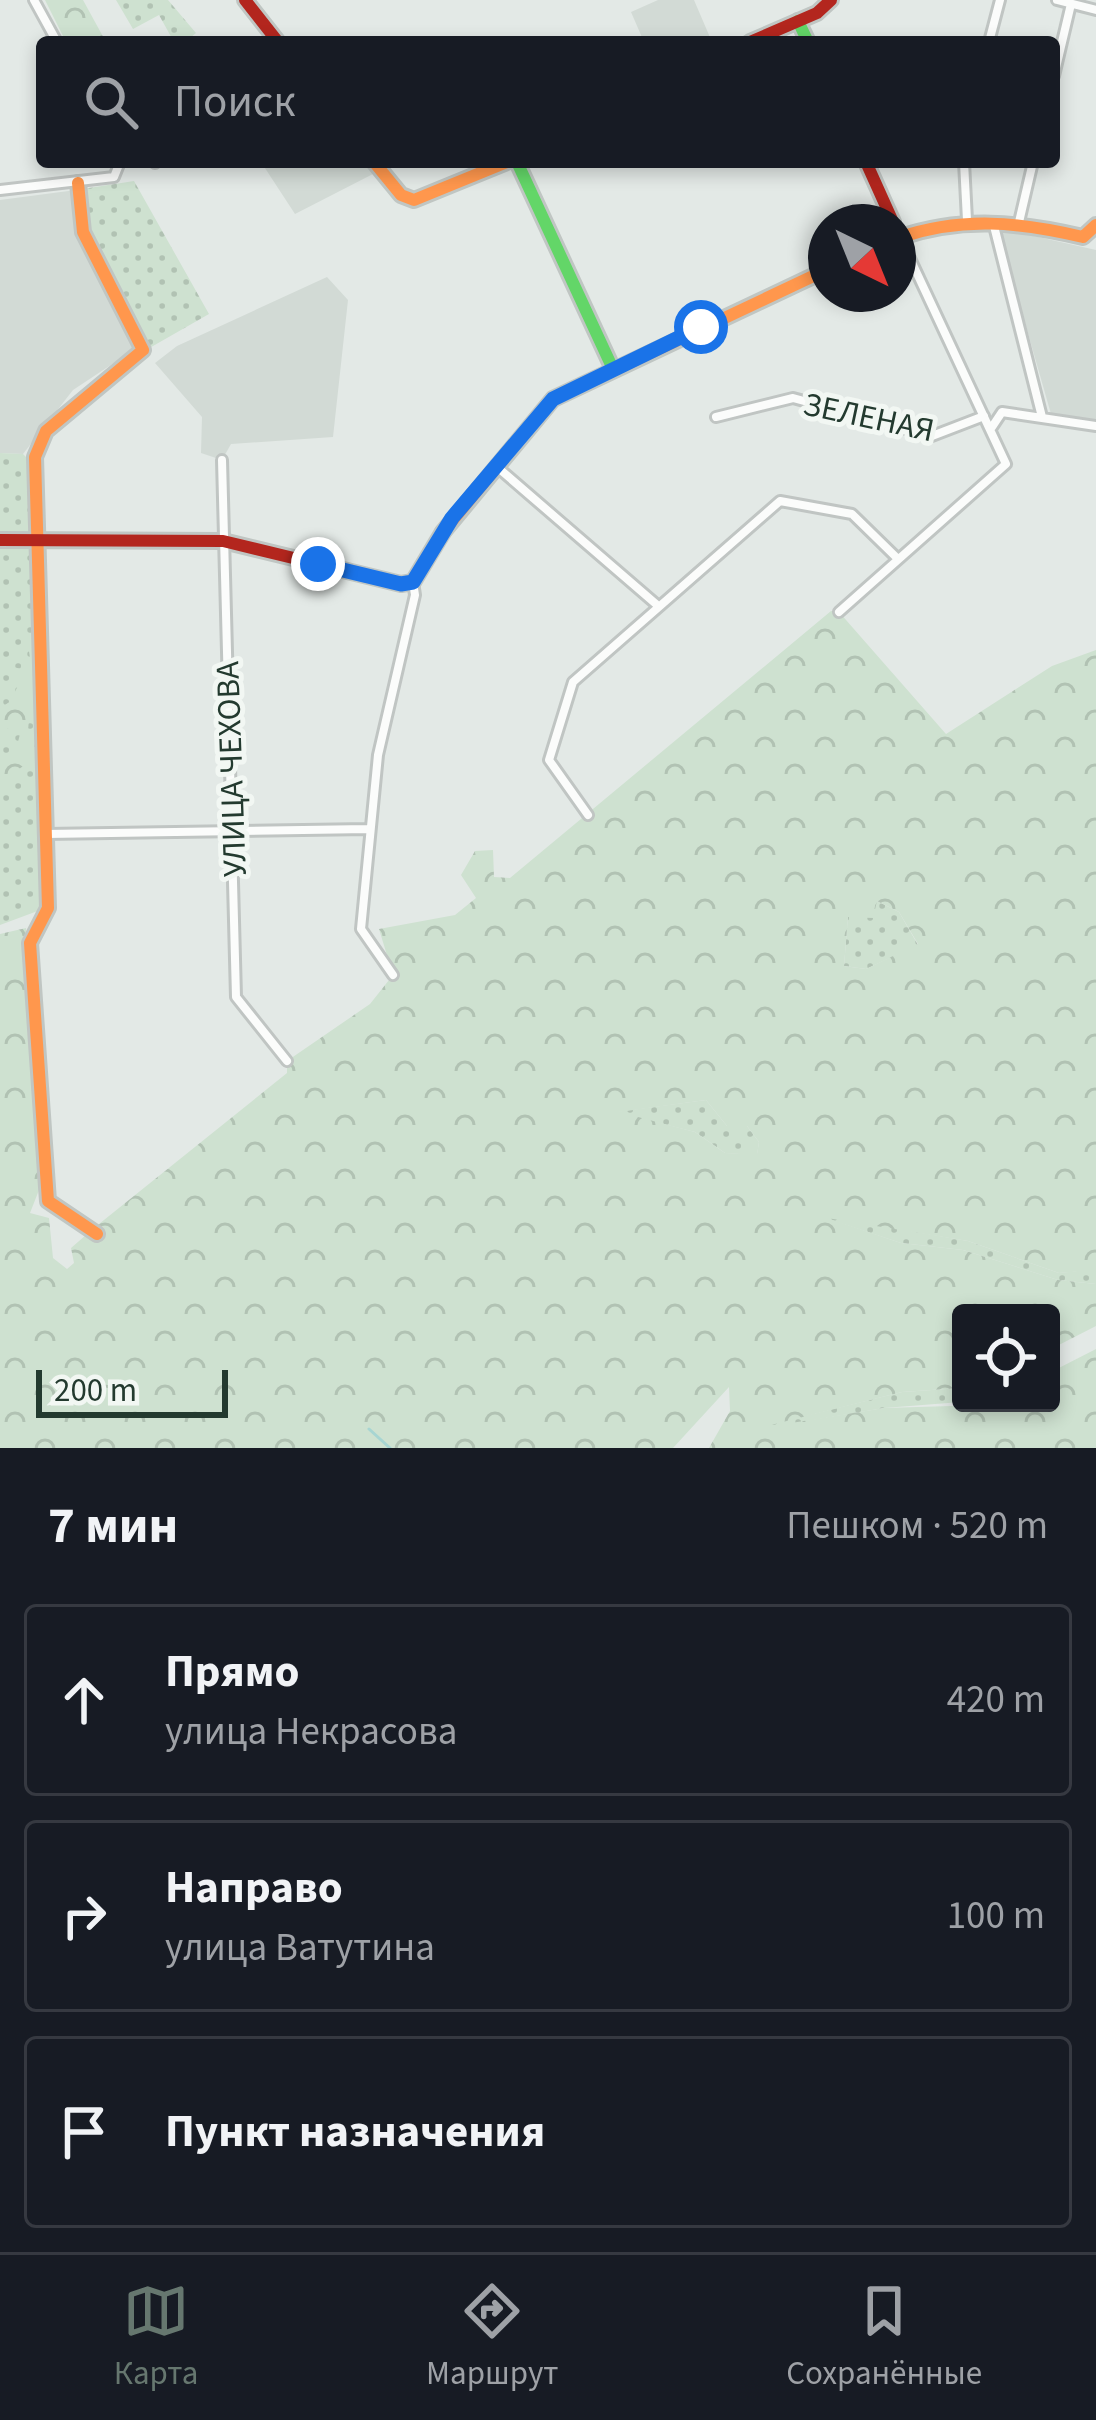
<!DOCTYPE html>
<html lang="ru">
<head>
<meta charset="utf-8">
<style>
  :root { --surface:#171b24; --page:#20242c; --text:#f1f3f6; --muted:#9ea1a6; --line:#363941; --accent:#66776f }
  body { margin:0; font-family:"Source Sans 3",sans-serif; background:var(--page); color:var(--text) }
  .controls { position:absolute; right:36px; bottom:36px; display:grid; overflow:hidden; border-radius:12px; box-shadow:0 6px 18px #0003 }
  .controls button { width:108px; height:108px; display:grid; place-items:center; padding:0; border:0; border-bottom:3px solid var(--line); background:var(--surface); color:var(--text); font:60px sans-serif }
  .compass { position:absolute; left:808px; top:204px; width:108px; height:108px; border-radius:50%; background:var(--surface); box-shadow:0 6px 18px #0003; rotate:137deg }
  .scale { position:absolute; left:36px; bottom:30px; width:192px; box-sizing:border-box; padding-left:12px; border:6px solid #233a2f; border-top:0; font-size:33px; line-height:42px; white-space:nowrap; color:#233a2f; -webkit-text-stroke:9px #f2f7f3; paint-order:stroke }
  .stop { position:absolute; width:36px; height:36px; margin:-27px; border:9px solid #1a73e8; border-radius:50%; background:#fff }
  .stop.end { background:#1a73e8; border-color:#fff; box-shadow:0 3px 12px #0008 }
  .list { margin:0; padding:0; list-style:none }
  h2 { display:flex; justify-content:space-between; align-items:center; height:156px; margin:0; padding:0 48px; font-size:51px }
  h2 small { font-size:39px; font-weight:400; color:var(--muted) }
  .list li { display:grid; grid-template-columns:78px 1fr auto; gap:36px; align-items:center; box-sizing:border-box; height:192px; margin:0 24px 24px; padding:0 24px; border:3px solid var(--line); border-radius:12px }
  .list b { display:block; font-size:45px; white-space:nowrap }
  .list p { margin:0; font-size:39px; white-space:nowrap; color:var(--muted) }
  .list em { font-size:39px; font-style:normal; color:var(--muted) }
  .icon { flex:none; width:66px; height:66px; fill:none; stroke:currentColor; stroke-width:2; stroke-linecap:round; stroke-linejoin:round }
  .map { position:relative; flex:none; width:1096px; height:1448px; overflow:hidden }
  .search { position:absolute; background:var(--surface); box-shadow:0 6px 18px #0003; left:36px; right:36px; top:36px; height:132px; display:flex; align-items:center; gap:30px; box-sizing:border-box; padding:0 42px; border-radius:12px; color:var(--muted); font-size:45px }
  .sheet { height:804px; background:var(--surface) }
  nav { display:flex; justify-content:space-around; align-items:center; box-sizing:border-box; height:168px; border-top:3px solid var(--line); background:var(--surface); font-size:33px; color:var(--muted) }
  nav a { display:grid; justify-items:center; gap:6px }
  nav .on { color:var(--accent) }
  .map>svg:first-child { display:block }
  .built { fill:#d2dad5 }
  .grass { fill:url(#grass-dots) }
  .forest { fill:url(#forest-crowns); fill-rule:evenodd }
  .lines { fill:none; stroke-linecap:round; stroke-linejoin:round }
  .stream { stroke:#a7d5d2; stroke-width:3 }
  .street-casing { stroke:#c0c5c3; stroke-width:14 }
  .fast-casing { stroke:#c0c6c3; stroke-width:18 }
  .slow-casing { stroke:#c0c6c3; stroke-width:18 }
  .jam-casing { stroke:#c0c6c3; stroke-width:18 }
  .street { stroke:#fbfcfb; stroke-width:8 }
  .fast { stroke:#63d668; stroke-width:12 }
  .slow { stroke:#ff974d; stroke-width:12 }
  .jam { stroke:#b3261e; stroke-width:12 }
  .route { stroke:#1a73e8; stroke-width:15 }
  .labels { text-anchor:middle; stroke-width:10; stroke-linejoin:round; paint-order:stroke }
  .street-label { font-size:33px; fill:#233a2f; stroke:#f2f7f3 }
</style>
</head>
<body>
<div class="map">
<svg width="1096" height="1448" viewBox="0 0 1096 1448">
  <defs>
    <pattern id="grass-dots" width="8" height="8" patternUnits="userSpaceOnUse" patternTransform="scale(3)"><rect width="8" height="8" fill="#cee1d0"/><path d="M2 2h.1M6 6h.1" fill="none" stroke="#b1c2b3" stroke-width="1.8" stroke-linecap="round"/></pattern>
    <pattern id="forest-crowns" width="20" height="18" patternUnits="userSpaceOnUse" patternTransform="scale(3)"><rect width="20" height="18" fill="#cee1d0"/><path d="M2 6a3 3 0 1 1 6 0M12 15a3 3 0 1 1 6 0" fill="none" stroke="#b1c2b3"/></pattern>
  </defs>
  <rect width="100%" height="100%" fill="#e3e9e6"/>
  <path class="built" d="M658 0H694L712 42H644L631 12Z
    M261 162H363L373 174 295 214Z
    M76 190 141 345 73 390 23 454 0 453V200Z
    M998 228 1096 250V420L1051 414Z
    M327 277 348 300 333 437 231 444 222 460 201 453 202 417 155 363 177 346Z"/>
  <path class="grass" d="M116 0H168L196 33 185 42H174L159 15 133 29Z
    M134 181 209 314 146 350 80 230 76 190Z
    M0 453 23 454 34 465 31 535 0 534Z
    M0 547 32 549 43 909 0 925Z
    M877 901 899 912 918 945 866 969 844 966 848 916Z
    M706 1100 727 1126H747L759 1142 757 1155 725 1153 695 1132 615 1112Z
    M813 1214 968 1241 1059 1273 1096 1269V1284L1058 1280 963 1250 901 1243Z
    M961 1388V1402L884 1408 732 1434 902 1392Z"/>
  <path class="forest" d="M45 0H83L106 42H66Z
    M35 606 39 706 30 707 28 731 35 734V757L10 776 11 788 0 784V772L14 758 21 730 14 726 0 732V708L11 701 19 683 9 666 26 670C34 661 28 644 22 635H32Z
    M831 611 839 612 946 734 1052 666 1096 650V1270L1059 1273 968 1241 827 1218 901 1243 963 1250 1058 1280 1096 1284V1326L1051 1349V1313H961V1388L902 1392 755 1429 884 1408 1051 1403V1372L1096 1349V1448H709L730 1411 729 1387 673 1448H0V934L26 928 39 1190 30 1213 49 1218 53 1258 67 1269 74 1263 71 1248 94 1228 287 1073V1061L370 1004 393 975 379 929 455 915 476 898 461 875 475 851 493 850 494 877 510 878ZM877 901 899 912 918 944 866 969 844 966 848 917 873 918ZM706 1100 727 1126H747L759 1142 757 1154 725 1153 695 1132 619 1112Z"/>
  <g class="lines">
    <path class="stream" d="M369 1429 390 1448"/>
    <g class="street-casing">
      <path id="street" d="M34 0 57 42
        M1057 0 1096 10
        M989 42 1000 0
        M1054 76 1071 4
        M964 162 967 220
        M155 163 156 162
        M0 190 114 177 120 162
        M993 222 1042 417
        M1019 222 1033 162
        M716 417 793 398 932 436 984 416
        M992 427 1002 412 1096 426
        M222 460 236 997 287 1061
        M496 466 656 604
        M839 612 1006 464 900 237
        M588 815 549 760 573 682 780 501 852 514 898 559
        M46 834 368 829
        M393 975 361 929 378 755 415 595 413 582"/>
    </g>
    <g class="fast-casing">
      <path id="fast" d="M798 21 808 42
        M517 162 613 369"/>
    </g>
    <g class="slow-casing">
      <path id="slow" d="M374 162 401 195 414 200 507 162
        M78 183 83 232 143 350 46 431 35 457 48 908 30 943 48 1201 97 1234
        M898 238C962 216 1019 222 1083 237L1096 225
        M443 532 553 399 826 270"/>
    </g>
    <g class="jam-casing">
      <path id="jam" d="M245 0 278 42
        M750 42 817 13 831 0
        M866 162 893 222
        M0 540 223 541 401 584 413 582 443 532"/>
    </g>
    <use href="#street" class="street"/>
    <use href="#fast" class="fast"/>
    <use href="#slow" class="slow"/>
    <use href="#jam" class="jam"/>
  </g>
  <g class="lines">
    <path class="route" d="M318 564 401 584 413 582 452 518 553 399 701 327"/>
  </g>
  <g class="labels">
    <g class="street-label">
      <text transform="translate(869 416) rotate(12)" y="12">ЗЕЛЕНАЯ</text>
      <text transform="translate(230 769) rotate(-92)" y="12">УЛИЦА ЧЕХОВА</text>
    </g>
  </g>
</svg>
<div class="controls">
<button><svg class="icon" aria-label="locate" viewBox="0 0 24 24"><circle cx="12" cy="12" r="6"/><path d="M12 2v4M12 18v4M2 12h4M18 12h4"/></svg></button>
</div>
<svg class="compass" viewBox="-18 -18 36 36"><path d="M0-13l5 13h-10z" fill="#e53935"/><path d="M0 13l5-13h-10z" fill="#9ea1a6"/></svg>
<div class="scale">200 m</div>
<div class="stop" style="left:701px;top:327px"></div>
<div class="stop end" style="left:318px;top:564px"></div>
<div class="search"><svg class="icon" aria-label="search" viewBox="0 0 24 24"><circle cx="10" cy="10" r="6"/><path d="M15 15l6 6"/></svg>Поиск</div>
</div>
<section class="sheet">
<h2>7 мин<small>Пешком · 520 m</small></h2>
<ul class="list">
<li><svg class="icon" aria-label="ahead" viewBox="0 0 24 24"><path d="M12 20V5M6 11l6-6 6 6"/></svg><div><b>Прямо</b><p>улица Некрасова</p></div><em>420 m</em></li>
<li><svg class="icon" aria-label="right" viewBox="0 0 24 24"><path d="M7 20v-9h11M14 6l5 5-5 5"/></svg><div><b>Направо</b><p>улица Ватутина</p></div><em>100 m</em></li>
<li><svg class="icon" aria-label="arrive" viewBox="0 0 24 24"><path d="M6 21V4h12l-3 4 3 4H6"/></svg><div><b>Пункт назначения</b></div></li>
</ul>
</section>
<nav>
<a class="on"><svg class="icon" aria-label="map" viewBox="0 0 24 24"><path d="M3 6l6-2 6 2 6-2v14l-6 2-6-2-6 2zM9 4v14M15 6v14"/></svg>Карта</a>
<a><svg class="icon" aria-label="directions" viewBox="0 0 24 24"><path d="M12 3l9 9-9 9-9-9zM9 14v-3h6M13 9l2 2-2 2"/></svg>Маршрут</a>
<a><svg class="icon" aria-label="saved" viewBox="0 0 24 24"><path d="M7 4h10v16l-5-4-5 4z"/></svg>Сохранённые</a>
</nav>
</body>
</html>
